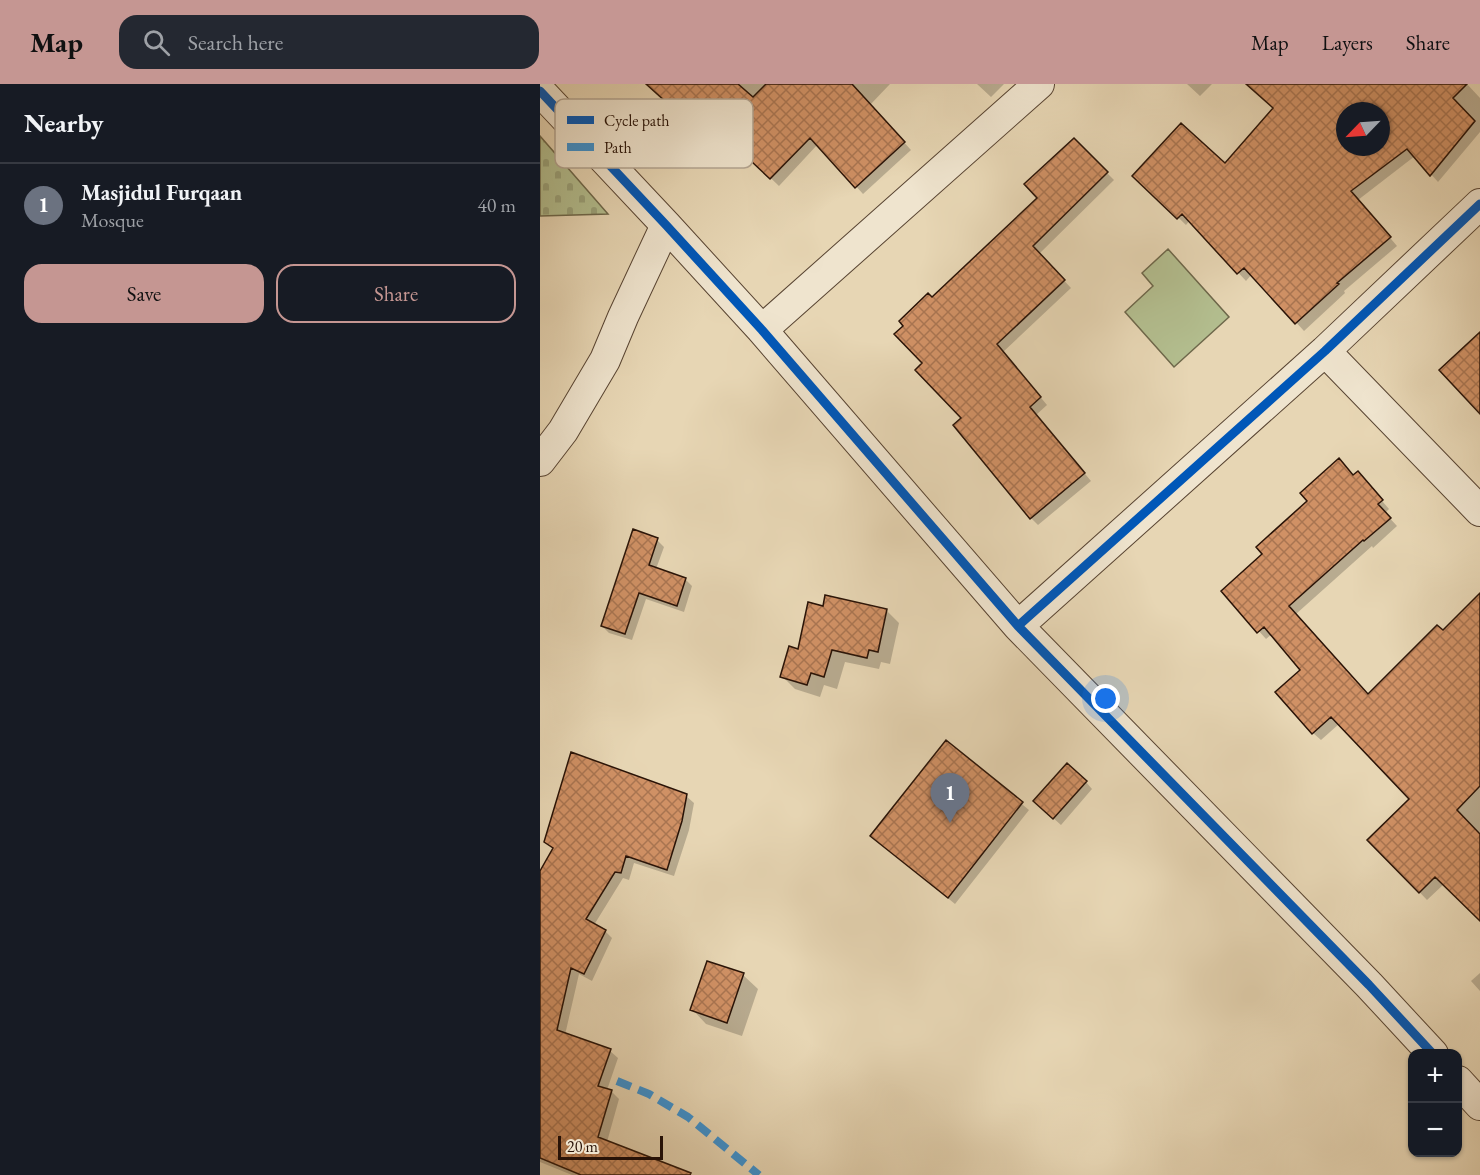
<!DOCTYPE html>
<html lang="en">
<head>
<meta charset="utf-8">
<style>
  :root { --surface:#171b24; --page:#242831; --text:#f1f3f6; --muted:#9ea1a6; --line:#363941; --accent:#c59692 }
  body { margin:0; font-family:"EB Garamond",serif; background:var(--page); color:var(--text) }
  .controls { position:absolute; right:18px; bottom:18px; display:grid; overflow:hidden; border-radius:12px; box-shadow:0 2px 4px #0004 }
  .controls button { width:54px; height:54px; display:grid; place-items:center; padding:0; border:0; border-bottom:2px solid var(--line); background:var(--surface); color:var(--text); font:30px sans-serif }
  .compass { position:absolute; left:796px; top:18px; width:54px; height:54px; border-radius:50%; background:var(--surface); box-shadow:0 2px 4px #0004; rotate:245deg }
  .scale { position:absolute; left:18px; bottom:15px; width:105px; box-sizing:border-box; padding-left:6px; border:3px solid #291307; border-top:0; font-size:16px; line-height:21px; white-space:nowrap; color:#291307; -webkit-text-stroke:4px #efe4ce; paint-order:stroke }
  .you { position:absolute; left:566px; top:615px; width:21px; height:21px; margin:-15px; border:4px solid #fff; border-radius:50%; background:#1a73e8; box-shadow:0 0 0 9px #1a73e833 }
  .badge { display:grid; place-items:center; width:39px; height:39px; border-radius:50%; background:var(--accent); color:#fff; font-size:20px; font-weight:700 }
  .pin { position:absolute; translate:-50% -50px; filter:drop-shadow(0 2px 3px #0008) }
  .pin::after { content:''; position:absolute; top:32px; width:21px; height:18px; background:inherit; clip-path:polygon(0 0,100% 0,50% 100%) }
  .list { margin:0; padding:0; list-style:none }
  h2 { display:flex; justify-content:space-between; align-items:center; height:78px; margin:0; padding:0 24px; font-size:26px }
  h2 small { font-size:20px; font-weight:400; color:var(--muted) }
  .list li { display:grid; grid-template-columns:39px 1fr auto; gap:18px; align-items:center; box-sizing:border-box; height:84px; padding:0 24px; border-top:2px solid var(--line) }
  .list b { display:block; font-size:22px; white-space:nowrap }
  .list p { margin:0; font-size:20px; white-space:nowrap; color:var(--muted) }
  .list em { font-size:20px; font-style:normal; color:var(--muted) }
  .actions { display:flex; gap:12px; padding:18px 24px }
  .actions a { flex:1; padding:14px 0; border:2px solid var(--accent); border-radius:18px; text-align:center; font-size:21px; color:var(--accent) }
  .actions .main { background:var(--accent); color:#111 }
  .icon { flex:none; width:33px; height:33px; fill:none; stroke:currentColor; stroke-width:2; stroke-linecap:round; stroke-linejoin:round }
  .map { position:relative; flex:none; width:940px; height:1091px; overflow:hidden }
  header { display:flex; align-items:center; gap:36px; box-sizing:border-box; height:84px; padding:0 30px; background:var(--accent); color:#111 }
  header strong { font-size:28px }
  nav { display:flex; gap:33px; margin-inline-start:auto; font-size:21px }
  .search { width:420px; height:54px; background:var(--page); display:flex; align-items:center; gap:15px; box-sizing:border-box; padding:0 21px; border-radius:18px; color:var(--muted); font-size:22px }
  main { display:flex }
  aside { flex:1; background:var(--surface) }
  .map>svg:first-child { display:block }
  .green { fill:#b3be8f; stroke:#6e684b; stroke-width:1.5 }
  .cemetery { fill:url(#cemetery-stones); stroke:#6e684b; stroke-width:1.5 }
  .shadow { fill:#0003; fill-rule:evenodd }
  .building { fill:url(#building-cross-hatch); stroke:#291307; stroke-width:1.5; fill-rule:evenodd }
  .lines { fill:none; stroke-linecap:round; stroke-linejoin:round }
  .minor-casing { stroke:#584432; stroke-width:32 }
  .minor { stroke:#efe4ce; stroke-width:30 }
  .quiet { stroke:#3c92d1; stroke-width:8; stroke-dasharray:15 8; stroke-linecap:butt }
  .cycleway-casing { stroke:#efe4ce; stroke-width:13 }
  .cycleway { stroke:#0057b8; stroke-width:9 }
  .key { fill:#efe4ce; stroke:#b4a592; stroke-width:1.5 }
  .key-label { font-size:16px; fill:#291307 }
</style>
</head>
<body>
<header>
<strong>Map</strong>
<div class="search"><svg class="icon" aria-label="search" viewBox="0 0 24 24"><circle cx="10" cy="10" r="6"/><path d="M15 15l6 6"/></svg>Search here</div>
<nav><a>Map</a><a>Layers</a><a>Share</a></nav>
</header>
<main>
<aside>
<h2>Nearby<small></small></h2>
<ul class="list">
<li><span class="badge" style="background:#6b7280">1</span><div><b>Masjidul Furqaan</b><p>Mosque</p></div><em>40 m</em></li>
</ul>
<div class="actions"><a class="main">Save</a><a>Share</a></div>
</aside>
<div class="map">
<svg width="940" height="1091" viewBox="0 0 940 1091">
  <defs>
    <pattern id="cemetery-stones" width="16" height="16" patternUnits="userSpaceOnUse" patternTransform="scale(1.5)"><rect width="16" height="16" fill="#b3be8f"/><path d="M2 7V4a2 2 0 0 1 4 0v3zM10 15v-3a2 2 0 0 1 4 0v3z" fill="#9aa27a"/></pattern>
    <pattern id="building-cross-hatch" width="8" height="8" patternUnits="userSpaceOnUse" patternTransform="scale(1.5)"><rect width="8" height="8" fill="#d09165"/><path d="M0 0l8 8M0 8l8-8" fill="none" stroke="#a97551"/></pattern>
  </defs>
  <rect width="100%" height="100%" fill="#e7d6b4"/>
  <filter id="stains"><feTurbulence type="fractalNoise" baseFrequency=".00333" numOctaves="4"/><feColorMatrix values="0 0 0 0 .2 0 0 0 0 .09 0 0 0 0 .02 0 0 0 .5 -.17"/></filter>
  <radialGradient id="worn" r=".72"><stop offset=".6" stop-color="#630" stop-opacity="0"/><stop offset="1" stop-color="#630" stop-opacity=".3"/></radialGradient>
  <path class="green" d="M628 165 689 233 634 283 585 228 613 202 602 189Z"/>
  <path class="cemetery" d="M0 52 68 130 0 132Z"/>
  <path class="shadow" d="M156 0H350L330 21 371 66 323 110 278 60 239 102 185 50 175 61 142 31Z
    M437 0H464L451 13Z
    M647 0H672L660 12Z
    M707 0H927L940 14V48L898 98 875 72 818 116 857 162 804 207 805 209 764 247 712 190 706 197 650 136 646 141 595 92 685 82 734 24ZM805 27H841V63H805Z
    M534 56 574 96 499 170 531 204 463 268 507 321 496 331 551 397 498 441 491 434 384 279 392 215 500 114Z
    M814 393 825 397 849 425 845 429 857 442 833 464 832 462 756 530 828 611 903 548 940 522V835L904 800 887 816 830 756 872 715 799 640 781 656 773 649 762 586 732 550 726 555 683 507Z
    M117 456 124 463 116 485 145 495 152 502 144 528 106 515 92 556 69 549 62 542Z
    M285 523 346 526 359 539 350 580 341 578 339 585 305 578 297 605 284 601 280 613 255 605 242 592Z
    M406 658 489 726 415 820 339 758Z
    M546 698 552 705 521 741 502 724Z
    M146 712 154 719 149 746 134 792 94 779 89 796 83 794 54 841 65 847 72 854 52 897 39 890 25 951 70 967 78 974 67 1006 71 1007 79 1015 67 1058 119 1091H32L0 1078V790L14 765 6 757Z
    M940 889V907L931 897Z
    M203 891 218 905 202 952 166 940 152 925Z"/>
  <path class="building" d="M106 0H198L213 13 226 0H312L365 58 315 104 270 54 230 95 176 44 167 55Z
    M706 0H927L913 14 935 37 890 92 867 65 811 107 851 153 797 199 799 200 755 240 704 184 697 190 642 130 637 135 592 92 641 39 685 79 733 24ZM805 27H841V63H805Z
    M534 54 568 88 493 162 525 196 457 260 501 313 490 323 545 389 490 435 413 341 421 334 375 286 382 279 354 250 363 242 359 237 388 209 392 213 497 114 484 100Z
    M940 248V330L899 286Z
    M799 374 813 391 818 387 843 416 838 420 851 434 824 457 823 456 749 522 828 610 897 541 903 546 940 509V702L917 726 940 750V837L895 793 879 809 827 756 869 715 791 633 772 650 735 608 760 586 724 543 717 549 681 507 722 470 716 463 767 417 760 409Z
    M93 445 118 454 109 481 146 494 137 522 99 509 85 550 61 542Z
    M285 511 347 525 338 568 329 566 327 574 292 566 284 593 271 589 267 601 240 593 249 562 258 565 268 518 283 522Z
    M406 656 483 718 408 814 330 752Z
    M31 668 147 710 142 737 127 786 86 772 81 789 75 788 46 835 66 846 44 890 31 884 17 946 71 965 58 1002 72 1006 58 1053 151 1089 150 1091H41L0 1074V787L13 764 4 758Z
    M527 679 547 697 513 735 493 717Z
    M167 877 204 889 187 939 150 926Z"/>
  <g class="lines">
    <g class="minor-casing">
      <path id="minor" d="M0 7 126 141 222 246 478 542 829 901 893 970
        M222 246 499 0
        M785 267 940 427
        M0 377 23 347 65 276 83 233 126 141
        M478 542 785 267 940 120
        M918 997 940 1021"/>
    </g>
    <use href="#minor" class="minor"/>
    <path class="quiet" d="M77 997 109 1010 148 1033 219 1091"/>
    <g class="cycleway-casing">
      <path id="cycleway" d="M0 7 126 141 222 246 478 542 829 901 893 970
        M478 542 785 267 940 120"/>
    </g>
    <use href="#cycleway" class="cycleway"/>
  </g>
  <rect x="15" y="15" width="198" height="69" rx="9" class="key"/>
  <rect x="27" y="32" width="27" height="8" fill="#0057b8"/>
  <rect x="27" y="59" width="27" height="8" fill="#3c92d1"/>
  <g class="key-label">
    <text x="64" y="42">Cycle path</text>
    <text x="64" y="69">Path</text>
  </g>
  <rect width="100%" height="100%" filter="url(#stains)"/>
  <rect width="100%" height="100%" fill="url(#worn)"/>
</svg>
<div class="controls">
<button>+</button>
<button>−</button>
</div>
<svg class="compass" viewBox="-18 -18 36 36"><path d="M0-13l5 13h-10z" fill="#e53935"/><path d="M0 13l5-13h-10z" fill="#9ea1a6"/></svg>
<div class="scale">20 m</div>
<div class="you"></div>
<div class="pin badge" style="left:410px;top:739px;background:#6b7280">1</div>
</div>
</main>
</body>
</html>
